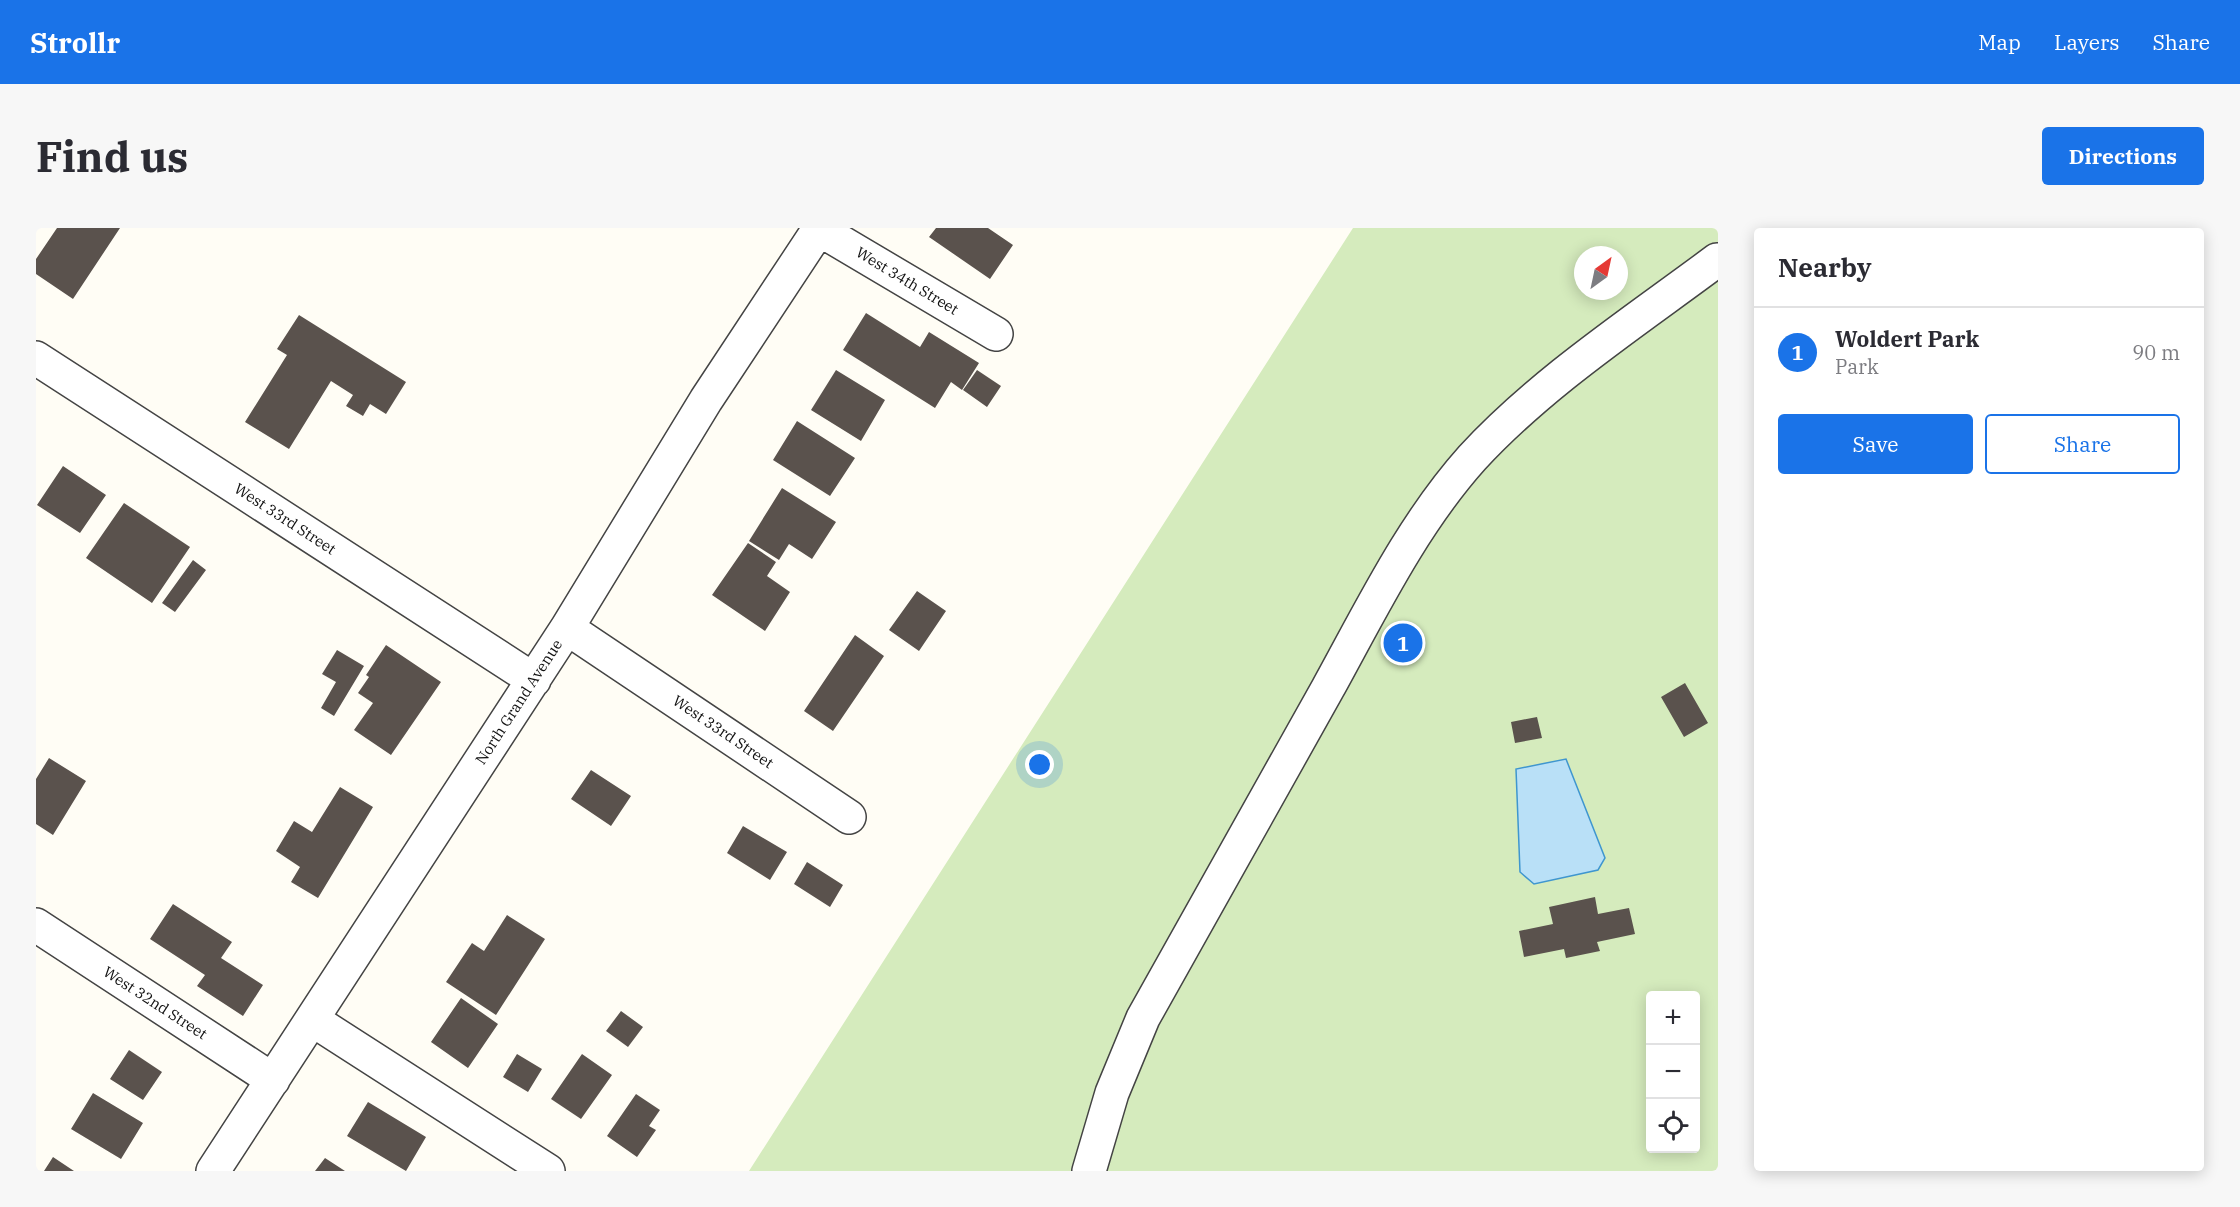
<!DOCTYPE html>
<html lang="en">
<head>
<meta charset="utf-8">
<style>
  :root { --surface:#fff; --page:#f7f7f7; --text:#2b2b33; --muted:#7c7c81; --line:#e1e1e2; --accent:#1a73e8 }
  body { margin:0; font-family:"IBM Plex Serif",serif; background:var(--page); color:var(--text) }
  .controls { position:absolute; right:18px; bottom:18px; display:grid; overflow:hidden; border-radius:6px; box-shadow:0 3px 15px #0003 }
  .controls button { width:54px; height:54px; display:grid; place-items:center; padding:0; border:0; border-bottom:2px solid var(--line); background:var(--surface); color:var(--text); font:30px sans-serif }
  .compass { position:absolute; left:1538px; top:18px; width:54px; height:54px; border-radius:50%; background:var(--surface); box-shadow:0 3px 15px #0003; rotate:33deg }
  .you { position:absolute; left:1004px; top:537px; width:21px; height:21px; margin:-15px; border:4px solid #fff; border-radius:50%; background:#1a73e8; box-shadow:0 0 0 9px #1a73e833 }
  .badge { display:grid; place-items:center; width:39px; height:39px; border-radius:50%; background:var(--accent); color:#fff; font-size:20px; font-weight:700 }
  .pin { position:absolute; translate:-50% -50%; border:3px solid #fff; box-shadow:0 2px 6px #0006 }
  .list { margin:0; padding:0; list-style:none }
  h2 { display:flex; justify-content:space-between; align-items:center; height:78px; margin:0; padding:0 24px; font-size:26px }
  h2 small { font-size:20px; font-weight:400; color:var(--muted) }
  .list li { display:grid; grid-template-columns:39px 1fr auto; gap:18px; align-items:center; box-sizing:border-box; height:90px; padding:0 24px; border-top:2px solid var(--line) }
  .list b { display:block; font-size:22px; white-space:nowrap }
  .list p { margin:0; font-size:20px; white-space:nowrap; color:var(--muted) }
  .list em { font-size:20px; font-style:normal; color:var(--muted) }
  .actions { display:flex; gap:12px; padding:18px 24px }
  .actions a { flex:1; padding:14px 0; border:2px solid var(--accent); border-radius:6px; text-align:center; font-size:21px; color:var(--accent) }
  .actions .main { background:var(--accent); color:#fff }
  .icon { flex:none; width:33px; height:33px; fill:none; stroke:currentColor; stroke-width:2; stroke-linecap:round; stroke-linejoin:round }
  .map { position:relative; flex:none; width:1682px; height:943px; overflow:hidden; border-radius:6px }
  header { display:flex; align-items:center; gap:36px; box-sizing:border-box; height:84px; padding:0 30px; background:var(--accent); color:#fff }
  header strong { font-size:28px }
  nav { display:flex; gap:33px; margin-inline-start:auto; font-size:21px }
  .intro { display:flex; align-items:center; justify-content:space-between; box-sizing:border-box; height:144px; padding:0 36px }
  h1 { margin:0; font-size:42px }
  .button { padding:15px 27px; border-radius:6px; background:var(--accent); color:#fff; font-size:21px; font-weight:700 }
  main { display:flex; gap:36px; padding:0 36px }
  aside { flex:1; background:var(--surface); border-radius:6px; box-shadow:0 3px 15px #0003 }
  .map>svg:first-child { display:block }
  .green { fill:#d5ebbd; fill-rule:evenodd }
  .water { fill:#b9e0f7; stroke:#3f96cf; stroke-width:1.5 }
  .building { fill:#5a524d }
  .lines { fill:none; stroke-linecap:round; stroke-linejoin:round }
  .minor-casing { stroke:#444; stroke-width:36 }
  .minor { stroke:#fff; stroke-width:33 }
  .labels { text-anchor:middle; stroke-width:6; stroke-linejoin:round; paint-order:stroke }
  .street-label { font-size:15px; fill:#111; stroke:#fff }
</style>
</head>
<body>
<header>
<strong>Strollr</strong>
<nav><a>Map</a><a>Layers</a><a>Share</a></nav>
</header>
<div class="intro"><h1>Find us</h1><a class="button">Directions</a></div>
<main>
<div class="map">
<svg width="1682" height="943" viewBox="0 0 1682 943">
  <rect width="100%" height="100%" fill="#fffdf5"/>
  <path class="green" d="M1317 0H1682V943H713ZM1547 27H1583V63H1547ZM1614 768H1660V920H1614Z"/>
  <path class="water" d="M1530 531 1569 630 1562 642 1498 656 1484 644 1480 541Z"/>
  <path class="building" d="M21 0H84L37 71 0 46V31Z
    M900 0H952L977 17 954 51 893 9Z
    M830 85 884 119 893 104 943 135 926 162 915 154 899 180 807 122Z
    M263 87 370 154 350 186 334 176 327 188 310 178 317 167 295 153 253 221 209 194 251 127 241 121Z
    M800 142 849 172 825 213 775 182Z
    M941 142 965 158 951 179 927 162Z
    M761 193 819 230 794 268 737 232Z
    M27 238 70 267 44 305 1 277Z
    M746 260 800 294 776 331 753 316 743 332 713 313Z
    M88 275 154 319 116 375 50 330Z
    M712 315 740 334 731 348 754 364 729 403 676 367Z
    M157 332 170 342 139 384 126 375Z
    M881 363 910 383 883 423 853 402Z
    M819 407 848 428 797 503 768 483Z
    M350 417 405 454 355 527 318 502 337 475 322 465 333 449 330 447Z
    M301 422 328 438 298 488 285 480 300 454 286 446Z
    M1649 455 1672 495 1648 509 1625 469Z
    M1501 489 1506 510 1479 515 1475 494Z
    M13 530 50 553 17 607 0 596V551Z
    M555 542 595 568 575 598 535 571Z
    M304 559 337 579 282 670 255 654 264 639 240 623 258 593 276 604Z
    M707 598 751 624 734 652 691 625Z
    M771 634 807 657 794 679 758 656Z
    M1559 669 1562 686 1593 680 1599 706 1561 714 1564 723 1530 730 1528 721 1488 729 1483 703 1517 696 1513 679Z
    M137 676 196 714 185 730 227 757 207 788 161 758 169 747 114 711Z
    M471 687 509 711 460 787 410 754 436 715 448 723Z
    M425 770 462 796 432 840 395 814Z
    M585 783 607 799 592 819 570 803Z
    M93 822 126 844 107 872 74 851Z
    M481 826 506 841 492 864 467 849Z
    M546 826 576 847 545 891 515 871Z
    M57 865 107 895 85 931 35 901Z
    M600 866 624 882 613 898 620 902 601 929 571 908Z
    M332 874 390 909 370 943 311 908Z
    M17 929 38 943H8Z
    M289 930 309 943H279Z"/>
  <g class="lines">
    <g class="minor-casing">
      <path id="minor" d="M781 0 960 106
        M0 130 498 452
        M531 400 813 589
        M0 697 237 852
        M277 792 512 943
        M177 943 531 400 670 172 783 1
        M1053 943 1076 865 1107 790C1169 680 1230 570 1292 460 1335 382 1376 297 1436 230 1506 154 1598 94 1681 32"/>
    </g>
    <use href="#minor" class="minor"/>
  </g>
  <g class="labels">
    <g class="street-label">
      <text transform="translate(871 53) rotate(31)" y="5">West 34th Street</text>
      <text transform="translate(249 291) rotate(33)" y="5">West 33rd Street</text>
      <text transform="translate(483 474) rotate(-57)" y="5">North Grand Avenue</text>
      <text transform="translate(687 504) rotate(34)" y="5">West 33rd Street</text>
      <text transform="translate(119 775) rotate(33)" y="5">West 32nd Street</text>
    </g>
  </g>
</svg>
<div class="controls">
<button>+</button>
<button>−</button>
<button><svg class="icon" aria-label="locate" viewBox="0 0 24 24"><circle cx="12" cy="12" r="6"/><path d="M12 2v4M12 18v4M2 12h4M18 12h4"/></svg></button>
</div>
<svg class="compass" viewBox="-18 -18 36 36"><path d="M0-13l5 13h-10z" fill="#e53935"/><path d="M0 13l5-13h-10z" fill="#7c7c81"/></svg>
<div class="you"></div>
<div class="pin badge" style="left:1367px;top:415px">1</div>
</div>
<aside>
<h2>Nearby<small></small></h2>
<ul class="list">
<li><span class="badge">1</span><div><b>Woldert Park</b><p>Park</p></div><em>90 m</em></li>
</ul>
<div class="actions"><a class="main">Save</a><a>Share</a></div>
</aside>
</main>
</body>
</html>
